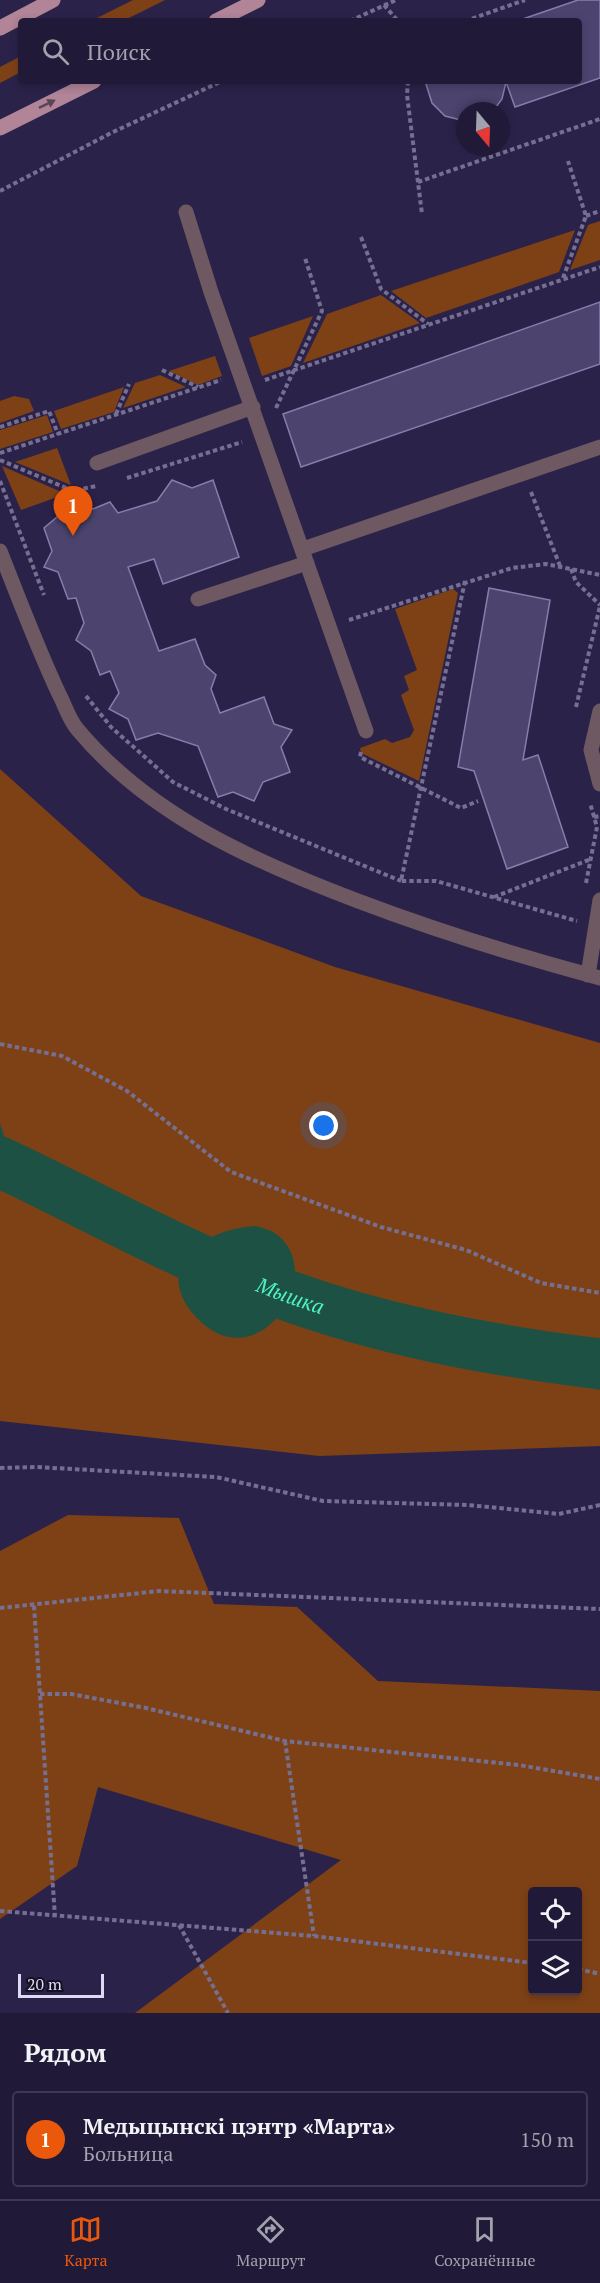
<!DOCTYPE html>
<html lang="ru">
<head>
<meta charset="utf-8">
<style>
  :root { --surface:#201a38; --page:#2d2743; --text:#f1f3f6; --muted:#a2a1ae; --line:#3d3853; --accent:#ea580c }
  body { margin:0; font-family:"PT Serif",serif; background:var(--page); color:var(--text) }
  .controls { position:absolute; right:18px; bottom:18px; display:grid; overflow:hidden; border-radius:6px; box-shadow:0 3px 9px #0003 }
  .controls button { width:54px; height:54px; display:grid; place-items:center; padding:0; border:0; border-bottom:2px solid var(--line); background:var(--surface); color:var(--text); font:30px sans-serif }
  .compass { position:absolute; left:456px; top:102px; width:54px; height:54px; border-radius:50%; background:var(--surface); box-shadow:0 3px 9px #0003; rotate:161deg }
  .scale { position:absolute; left:18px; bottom:15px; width:86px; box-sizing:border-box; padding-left:6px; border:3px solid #dddaf4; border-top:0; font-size:16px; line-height:21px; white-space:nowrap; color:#dddaf4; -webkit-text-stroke:4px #131021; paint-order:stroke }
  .you { position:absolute; left:324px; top:1126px; width:21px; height:21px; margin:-15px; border:4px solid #fff; border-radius:50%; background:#1a73e8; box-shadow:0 0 0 9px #1a73e833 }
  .badge { display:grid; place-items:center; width:39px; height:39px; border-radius:50%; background:var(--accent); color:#fff; font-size:20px; font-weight:700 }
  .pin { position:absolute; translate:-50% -50px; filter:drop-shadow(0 2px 3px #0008) }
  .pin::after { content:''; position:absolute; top:32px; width:21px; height:18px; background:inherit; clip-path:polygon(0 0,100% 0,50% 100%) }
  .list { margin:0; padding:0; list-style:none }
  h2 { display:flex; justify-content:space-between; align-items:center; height:78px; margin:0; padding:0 24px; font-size:26px }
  h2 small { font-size:20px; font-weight:400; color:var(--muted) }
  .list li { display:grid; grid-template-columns:39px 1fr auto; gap:18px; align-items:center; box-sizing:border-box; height:96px; margin:0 12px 12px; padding:0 12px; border:2px solid var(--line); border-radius:6px }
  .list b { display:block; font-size:22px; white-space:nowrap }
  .list p { margin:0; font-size:20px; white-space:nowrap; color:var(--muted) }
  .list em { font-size:20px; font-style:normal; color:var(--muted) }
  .icon { flex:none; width:33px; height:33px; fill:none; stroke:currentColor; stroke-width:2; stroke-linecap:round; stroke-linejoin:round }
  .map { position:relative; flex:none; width:600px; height:2013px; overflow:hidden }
  .search { position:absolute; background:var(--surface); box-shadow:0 3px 9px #0003; left:18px; right:18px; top:18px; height:66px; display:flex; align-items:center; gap:15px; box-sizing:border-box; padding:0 21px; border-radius:6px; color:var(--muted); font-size:22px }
  .sheet { height:186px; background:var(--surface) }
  nav { display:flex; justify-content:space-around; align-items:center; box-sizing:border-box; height:84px; border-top:2px solid var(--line); background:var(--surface); font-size:16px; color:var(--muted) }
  nav a { display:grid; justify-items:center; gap:3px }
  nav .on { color:var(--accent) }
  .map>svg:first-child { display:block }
  .green { fill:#7e4116; fill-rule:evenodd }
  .water { fill:#1d5143 }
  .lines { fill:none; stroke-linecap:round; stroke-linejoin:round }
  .river { stroke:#1d5143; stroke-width:51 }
  .building { fill:#4c446f; stroke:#857ead; stroke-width:1.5 }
  .path { stroke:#756f91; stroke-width:4; stroke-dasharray:4.5 3; stroke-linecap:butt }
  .minor { stroke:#6e5861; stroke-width:15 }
  .major { stroke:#b18498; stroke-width:15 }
  .oneway { fill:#5a4457 }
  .labels { text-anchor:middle; stroke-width:4.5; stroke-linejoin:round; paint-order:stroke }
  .water-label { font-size:21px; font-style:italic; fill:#4ff0c5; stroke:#131021 }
</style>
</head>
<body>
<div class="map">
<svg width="600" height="2013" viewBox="0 0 600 2013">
  <rect width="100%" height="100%" fill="#2b224a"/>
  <path class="green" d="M133 0H165L123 21H91Z
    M21 56V72L0 83V67Z
    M600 221V260L570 270 588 225Z
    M575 230 559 272 426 318 391 291Z
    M381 295 420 323 303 363 327 314Z
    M313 316 291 366 262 376 249 338Z
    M215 356 222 376 198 385 169 371Z
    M160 375 186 387 123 408 135 383Z
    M124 387 114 412 61 429 54 411Z
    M14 396 29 399 34 411 0 423V401Z
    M47 415 53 432 0 449V430Z
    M57 448 71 485 15 462Z
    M2 466 66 494 21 510Z
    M453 589 458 593 419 781 361 753 360 748 385 739 392 743 410 737 414 730 401 695 409 690 404 676 417 670 395 609Z
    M0 769 141 896 335 967 600 1043V1446L319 1456 0 1421Z
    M68 1515 179 1518 214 1604 297 1607 378 1681 600 1691V2013H135L341 1860 98 1787 77 1866 0 1919V1551ZM532 1892H578V1990H532Z"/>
  <path class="water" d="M0 1123 9 1151 0 1192Z
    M256 1226C261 1228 268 1229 273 1232 332 1268 259 1385 196 1317 149 1266 206 1228 256 1226Z"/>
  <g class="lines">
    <path class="river" id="s1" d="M0 1162C91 1205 178 1254 272 1290 378 1330 488 1350 600 1364"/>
  </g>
  <path class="building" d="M578 0H600V78L515 107 506 82 502 99 493 111H465V121L445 116 432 103 425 81H579V21H517Z
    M600 302V364L301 467 283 414Z
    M172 480 192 488 213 480 239 557 163 584 154 559 128 567 159 651 195 639 205 665 216 675 211 689 220 713 264 697 274 724 292 730 281 747 290 772 263 782 254 801 233 792 218 797 198 746 158 733 136 740 128 719 109 709 119 693 110 671 100 675 91 651 76 640 84 623 76 598 68 599 58 572 44 567 52 551 44 528 76 501 93 509 110 502 118 513 157 501Z
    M489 588 550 600 523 760 538 755 568 847 507 869 474 771 458 767Z"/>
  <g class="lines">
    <path class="path" d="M384 5 398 21
      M350 21 396 0
      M465 21 525 0
      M408 81 407 95 422 214
      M418 182 600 119
      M0 191 111 133 222 81
      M586 216 600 211
      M361 237 381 289 428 324
      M563 278 586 216 568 161
      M162 370 198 387
      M265 380 600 267
      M276 408 322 311 305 258
      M116 414 129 384
      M0 427 49 411 58 434
      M0 453 221 380
      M0 460 73 491 96 486
      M127 478 242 442
      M0 481 44 595
      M531 492 560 566
      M571 569 576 582 600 605
      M465 581 401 881H436L577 921
      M349 620 512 568 546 564 600 575
      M86 696 111 727 173 782 226 809 401 881
      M576 707 600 606
      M361 752 360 757 461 808 478 801
      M594 817 600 816
      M586 883 597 827 590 803
      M494 897 591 859
      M0 1044 62 1056 127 1091 231 1172 381 1227 466 1250 541 1283 600 1293
      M0 1468 36 1467 216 1477 323 1501 468 1505 559 1514 600 1505
      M34 1606 55 1917
      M0 1608 159 1591 600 1609
      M40 1694H71L146 1708 285 1741 519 1765 600 1779
      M285 1741 314 1936
      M0 1911 314 1936 532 1963
      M179 1925 228 2013
      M578 1969 600 1974"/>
    <path class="minor" d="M186 212 211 292 366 731
      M97 463 253 407
      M303 549 600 447
      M0 551C19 599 37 647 59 694 65 705 69 720 78 730 150 816 255 862 358 901 437 931 518 956 600 978
      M198 599 307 563
      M600 711 591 750 600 784
      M588 975 600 900"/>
    <path class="major" d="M216 21 258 0
      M0 28 53 0
      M0 128 94 81"/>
  </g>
  <defs><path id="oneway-solid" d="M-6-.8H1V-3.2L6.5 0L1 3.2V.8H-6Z" transform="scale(1.5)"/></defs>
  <use class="oneway" href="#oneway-solid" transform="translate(47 104) rotate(-26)"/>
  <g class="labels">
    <g class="water-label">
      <text dy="7" stroke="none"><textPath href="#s1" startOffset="320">Мышка</textPath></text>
    </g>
  </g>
</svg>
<div class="controls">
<button><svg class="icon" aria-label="locate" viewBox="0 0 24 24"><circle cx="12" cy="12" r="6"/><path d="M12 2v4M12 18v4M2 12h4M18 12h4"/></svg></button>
<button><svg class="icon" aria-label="layers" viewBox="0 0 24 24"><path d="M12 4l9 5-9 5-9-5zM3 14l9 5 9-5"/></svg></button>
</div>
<svg class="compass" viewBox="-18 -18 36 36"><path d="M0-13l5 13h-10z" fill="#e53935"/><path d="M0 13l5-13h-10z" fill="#a2a1ae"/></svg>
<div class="scale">20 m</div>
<div class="you"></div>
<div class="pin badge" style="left:73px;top:536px">1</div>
<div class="search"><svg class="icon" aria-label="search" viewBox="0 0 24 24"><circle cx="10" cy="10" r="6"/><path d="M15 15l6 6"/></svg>Поиск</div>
</div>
<section class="sheet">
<h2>Рядом<small></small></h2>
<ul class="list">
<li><span class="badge">1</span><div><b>Медыцынскі цэнтр «Марта»</b><p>Больница</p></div><em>150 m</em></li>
</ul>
</section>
<nav>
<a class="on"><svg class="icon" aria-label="map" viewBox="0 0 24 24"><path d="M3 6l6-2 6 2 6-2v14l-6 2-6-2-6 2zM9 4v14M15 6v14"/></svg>Карта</a>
<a><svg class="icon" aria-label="directions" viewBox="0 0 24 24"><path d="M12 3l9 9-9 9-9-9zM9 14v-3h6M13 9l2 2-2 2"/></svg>Маршрут</a>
<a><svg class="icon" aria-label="saved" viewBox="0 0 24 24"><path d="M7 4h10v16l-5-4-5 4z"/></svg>Сохранённые</a>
</nav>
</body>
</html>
